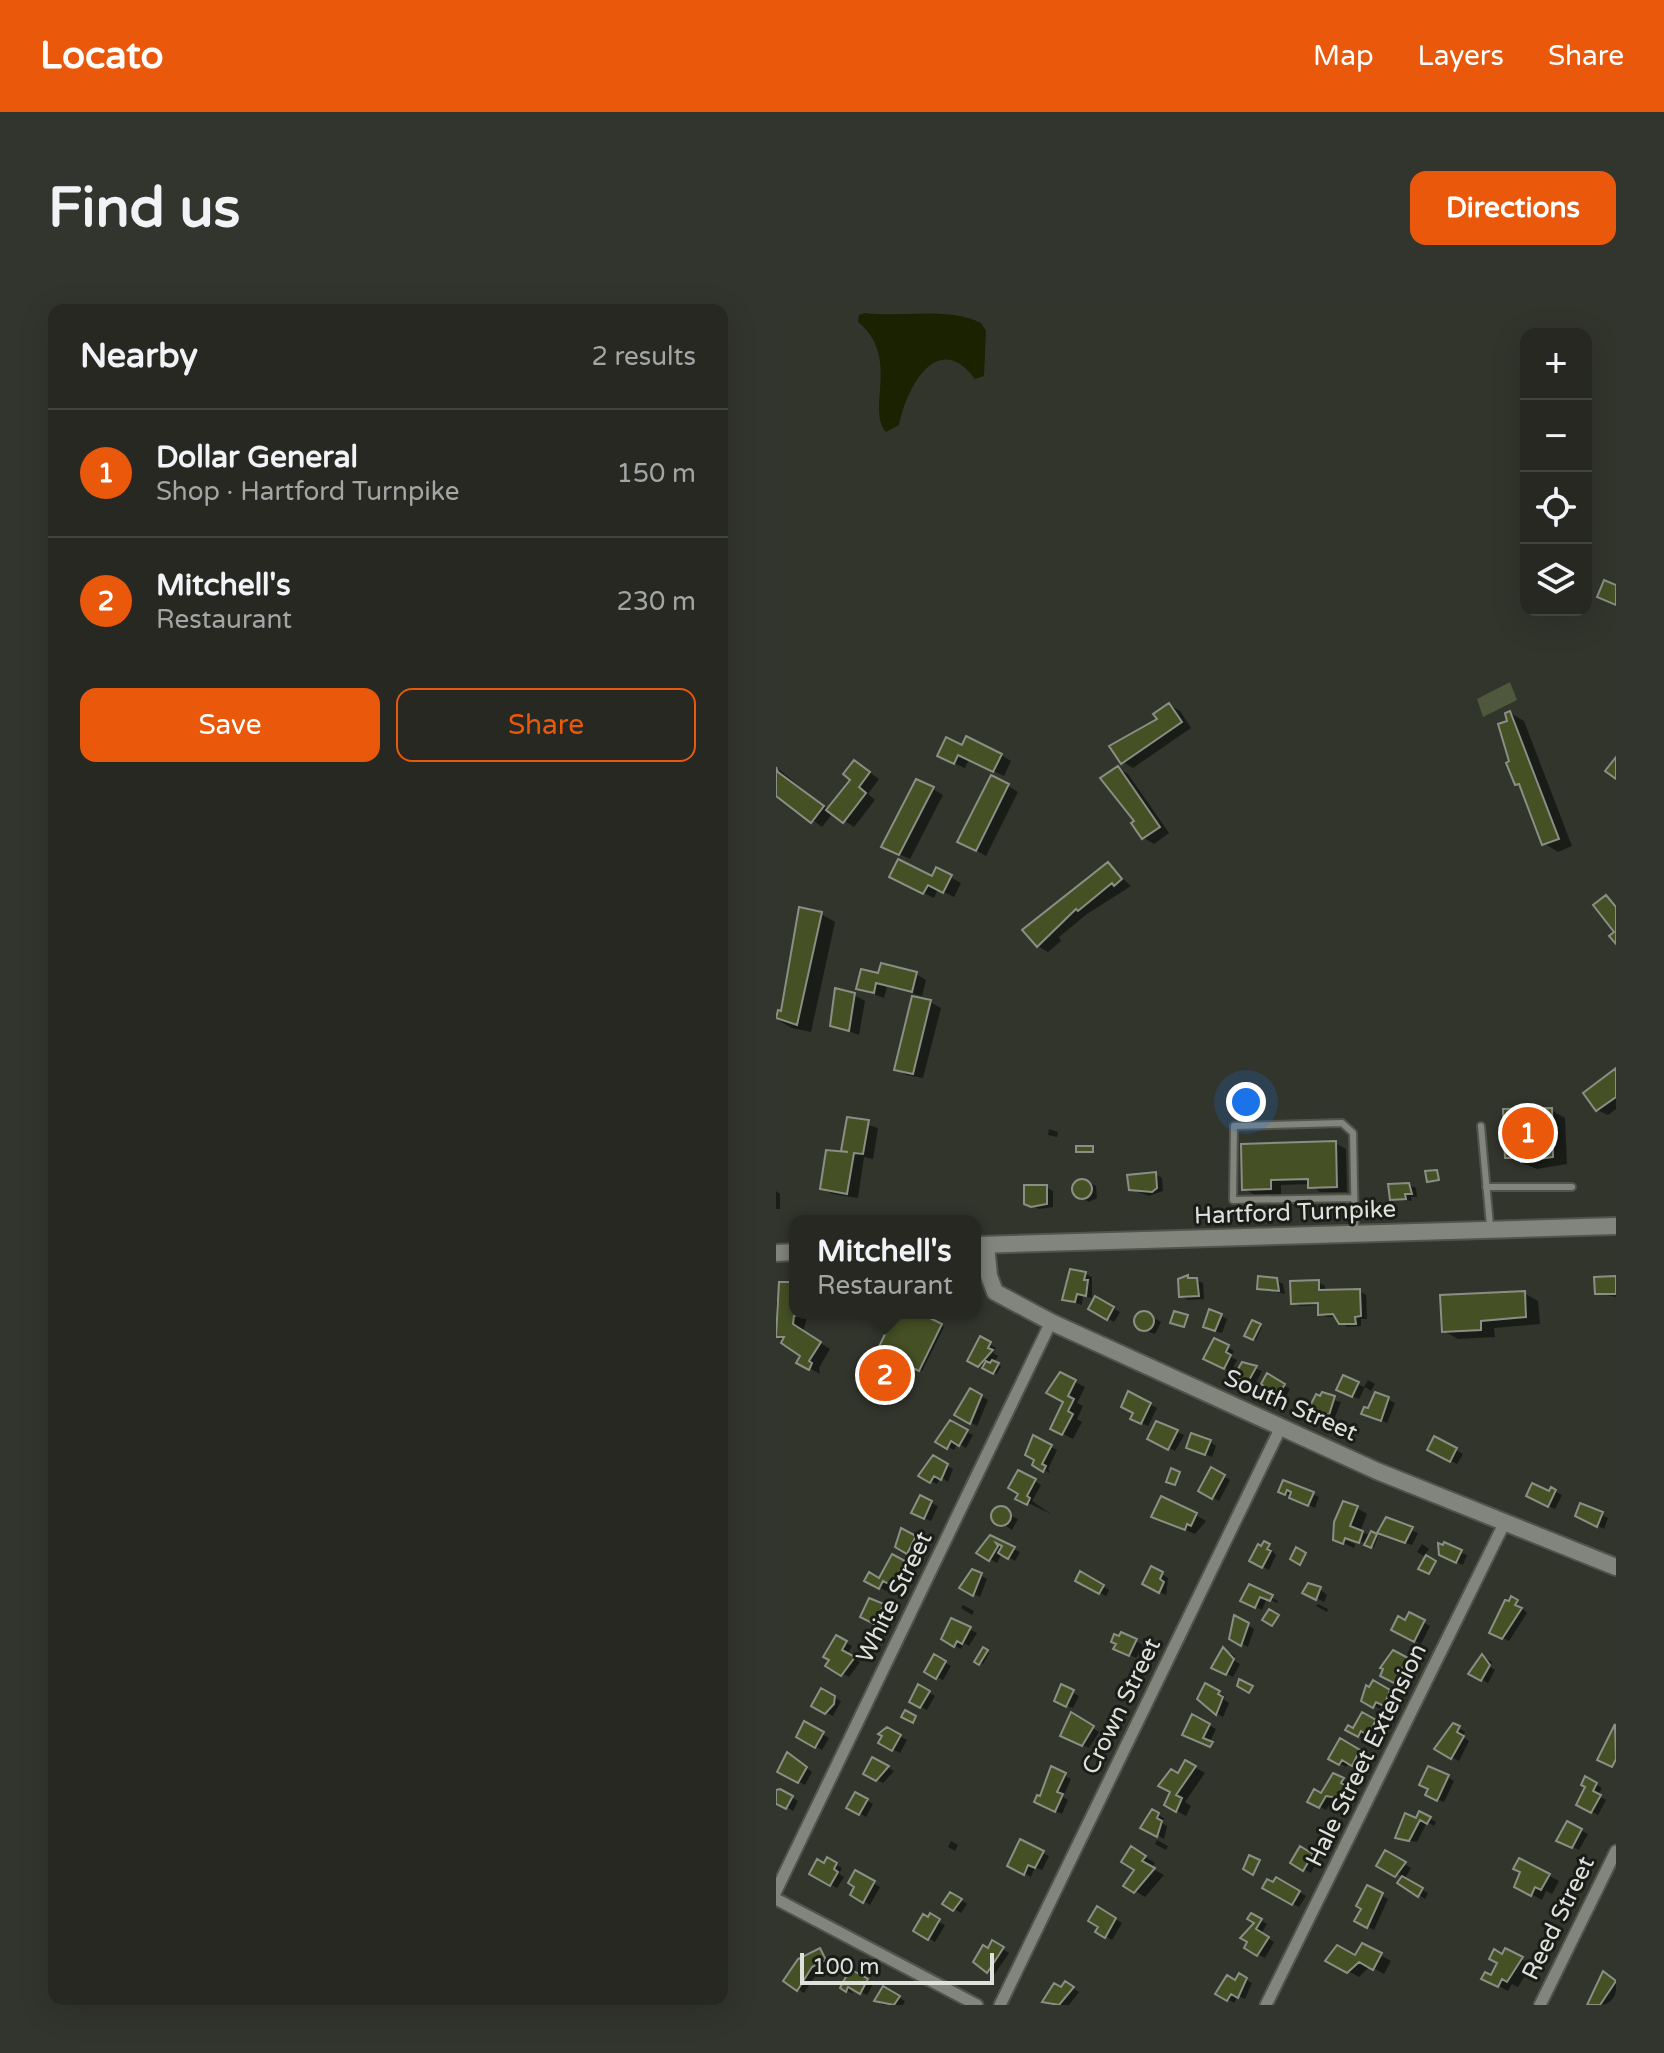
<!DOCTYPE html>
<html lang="en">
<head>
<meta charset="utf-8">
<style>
  :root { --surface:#262821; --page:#32342e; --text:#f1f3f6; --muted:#a4a6a5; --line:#42443f; --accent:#ea580c }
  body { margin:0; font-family:"Varela Round",sans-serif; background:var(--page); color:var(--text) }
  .controls { position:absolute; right:24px; top:24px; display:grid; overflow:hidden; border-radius:16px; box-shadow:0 8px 32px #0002 }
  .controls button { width:72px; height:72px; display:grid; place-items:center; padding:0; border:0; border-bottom:2px solid var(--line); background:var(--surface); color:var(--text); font:40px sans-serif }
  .scale { position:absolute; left:24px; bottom:20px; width:194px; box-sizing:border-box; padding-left:8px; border:4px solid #dfe1dc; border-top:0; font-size:22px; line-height:28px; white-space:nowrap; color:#dfe1dc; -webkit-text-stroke:6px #1a1c18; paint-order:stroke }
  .you { position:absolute; left:470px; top:798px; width:28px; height:28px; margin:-20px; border:6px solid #fff; border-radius:50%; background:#1a73e8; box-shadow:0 0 0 12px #1a73e833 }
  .badge { display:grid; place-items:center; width:52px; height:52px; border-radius:50%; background:var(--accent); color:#fff; font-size:26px; font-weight:700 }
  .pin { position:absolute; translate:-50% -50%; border:4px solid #fff; box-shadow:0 2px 8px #0006 }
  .popup { position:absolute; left:13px; top:911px; width:192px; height:104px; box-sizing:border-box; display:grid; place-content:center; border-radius:16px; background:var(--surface); filter:drop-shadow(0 2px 6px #0005); font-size:26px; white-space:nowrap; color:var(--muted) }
  .popup b { font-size:30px; color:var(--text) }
  .popup::after { content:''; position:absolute; left:50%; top:100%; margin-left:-16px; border:16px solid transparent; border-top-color:var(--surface) }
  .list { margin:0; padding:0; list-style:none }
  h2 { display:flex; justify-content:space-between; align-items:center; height:104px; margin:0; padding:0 32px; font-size:34px }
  h2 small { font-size:26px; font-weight:400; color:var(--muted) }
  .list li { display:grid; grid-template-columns:52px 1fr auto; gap:24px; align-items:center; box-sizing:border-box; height:128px; padding:0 32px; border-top:2px solid var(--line) }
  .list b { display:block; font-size:30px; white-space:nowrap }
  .list p { margin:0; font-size:26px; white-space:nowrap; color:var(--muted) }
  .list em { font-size:26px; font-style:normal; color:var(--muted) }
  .actions { display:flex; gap:16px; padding:24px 32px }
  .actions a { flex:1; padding:18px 0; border:2px solid var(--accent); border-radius:16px; text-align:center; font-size:28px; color:var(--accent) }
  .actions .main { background:var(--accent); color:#fff }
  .icon { flex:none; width:44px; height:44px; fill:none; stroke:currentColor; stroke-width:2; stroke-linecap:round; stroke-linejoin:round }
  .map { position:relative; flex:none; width:840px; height:1701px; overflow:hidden; border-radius:16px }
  header { display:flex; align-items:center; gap:48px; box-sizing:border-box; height:112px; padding:0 40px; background:var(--accent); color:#fff }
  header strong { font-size:38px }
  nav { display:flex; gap:44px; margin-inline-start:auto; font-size:28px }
  .intro { display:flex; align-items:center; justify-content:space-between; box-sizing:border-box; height:192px; padding:0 48px }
  h1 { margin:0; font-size:56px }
  .button { padding:20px 36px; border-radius:16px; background:var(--accent); color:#fff; font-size:28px; font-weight:700 }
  main { display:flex; gap:48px; padding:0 48px }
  aside { flex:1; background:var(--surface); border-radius:16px; box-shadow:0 8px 32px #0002 }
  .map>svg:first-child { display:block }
  .green { fill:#4f573c }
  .water { fill:#1b2202 }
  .shadow { fill:#0007 }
  .building { fill:#455025; stroke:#8a8e84; stroke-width:2 }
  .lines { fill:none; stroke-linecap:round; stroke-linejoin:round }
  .lane-casing { stroke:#51534d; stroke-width:10 }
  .street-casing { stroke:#51534d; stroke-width:15 }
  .secondary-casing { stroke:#51534d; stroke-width:20 }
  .lane { stroke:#82857c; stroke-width:6 }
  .street { stroke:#82857c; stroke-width:11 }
  .secondary { stroke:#82857c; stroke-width:16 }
  .labels { text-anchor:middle; stroke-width:6; stroke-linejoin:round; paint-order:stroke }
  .street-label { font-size:24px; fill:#dfe1dc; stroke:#1a1c18 }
</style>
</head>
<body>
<header>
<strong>Locato</strong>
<nav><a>Map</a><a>Layers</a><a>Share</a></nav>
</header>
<div class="intro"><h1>Find us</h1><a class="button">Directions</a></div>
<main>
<aside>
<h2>Nearby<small>2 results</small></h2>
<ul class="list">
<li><span class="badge">1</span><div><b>Dollar General</b><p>Shop · Hartford Turnpike</p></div><em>150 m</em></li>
<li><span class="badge">2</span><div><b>Mitchell's</b><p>Restaurant</p></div><em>230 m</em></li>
</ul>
<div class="actions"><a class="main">Save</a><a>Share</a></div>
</aside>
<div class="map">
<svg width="840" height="1701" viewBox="0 0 840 1701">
  <rect width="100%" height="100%" fill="#32352c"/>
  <path class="green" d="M734 378 741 396 707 413 701 395Z"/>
  <path class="water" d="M89 9C125 14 171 2 205 19L210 27 208 72 199 75C161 24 130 85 123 121L110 128C90 105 125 53 82 18L83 11Z"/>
  <path class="shadow" d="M393 401 404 407 415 424 357 464 347 458Z
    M734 409 748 417 796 542 782 548 768 539 747 484 740 480Z
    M187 444 225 451 235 457 228 472 193 455 189 464 173 457Z
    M79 458 103 475 92 490 99 496 78 523 57 509 46 523 0 487V463L53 506 76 475Z
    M342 464 352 470 393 529 378 540 368 534Z
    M232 482 242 488 210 552 194 543Z
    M157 485 167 491 134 555 118 548Z
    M332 561 355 582 311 610 283 633 285 637 272 648 262 642Z
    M161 566 185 579 178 593 162 585 158 594 125 578 157 575Z
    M45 610 59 618 35 728 16 724 2 716Z
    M140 670 150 676 146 692 111 683 108 694 82 684 104 672Z
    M78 691 89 697 83 731 56 721Z
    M154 698 165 704 147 774 130 771 120 765Z
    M840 767V805L832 811 821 806Z
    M775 806 789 814 791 860 761 865 731 853Z
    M73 815 102 824 97 855 88 853 82 894 56 890 46 884 67 851Z
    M273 825 282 828 281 833 272 831Z
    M559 839 570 845 571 888H544L534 880 505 881V890L479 891 468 885Z
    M379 870 386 874 387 887 373 892 354 885Z
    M313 878 320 882 321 894 313 898 299 891 298 879Z
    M633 881 640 884 641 893H635L636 897 615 894Z
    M270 883 277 887V903L263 905 250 899Z
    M0 887 4 890V905H0Z
    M309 970 316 973V994L307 992 306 1001 289 995Z
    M412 973 427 979 428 995 412 996 405 992Z
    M840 974V993L820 989Z
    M500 976 507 980 509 990 483 984Z
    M542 978 549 982V988L583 987 590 991 591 1015H585V1022L571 1023 561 1013H551L544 1010V1001L523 1002 517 998Z
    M5 980H19V1009L31 1013 27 1028 54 1045 43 1064 44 1070 23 1058 27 1051 0 1032V998H5Z
    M748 989 762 997 764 1020 718 1024 719 1033 682 1035 668 1027Z
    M320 995 344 1008 338 1018 315 1004Z
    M366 1007 385 1018 379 1030 362 1024 360 1019Z
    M121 1009H139L168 1023 146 1067 103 1046Z
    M445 1012 451 1015 446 1029 436 1026Z
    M477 1019 486 1023 480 1036 471 1032Z
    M204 1035 220 1044 217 1049 222 1052 217 1060 225 1062 221 1070 193 1056Z
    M439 1036 458 1047 455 1053 461 1056 455 1067 436 1058Z
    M467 1060 486 1067 479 1080 467 1075Z
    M492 1072 514 1085 509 1094 488 1079Z
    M568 1074 588 1083 592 1076 599 1080 595 1087 589 1083 583 1095 569 1089Z
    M299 1078 309 1083 301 1099 307 1102 301 1115 306 1118 297 1135 276 1124 289 1098 273 1089Z
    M195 1086 212 1096 201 1122 181 1110Z
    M353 1090 381 1104 372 1122 357 1114 360 1108Z
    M600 1090 619 1099 611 1119 594 1112Z
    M541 1092 565 1098 559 1113 538 1105Z
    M174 1119 197 1131 190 1144 182 1139 178 1146 162 1137Z
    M381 1120 408 1131 399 1147 374 1134Z
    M258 1134 281 1146 272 1165 274 1169 258 1161 261 1155Z
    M659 1135 687 1150 681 1160 653 1145Z
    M434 1138 440 1142 436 1153 419 1146Z
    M157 1154 177 1165 172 1178 165 1173 161 1180 145 1172Z
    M436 1166 454 1176 443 1197 425 1187Z
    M243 1168 265 1181 256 1197 275 1210 242 1194Z
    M508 1178 543 1193 539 1204 505 1187Z
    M776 1186 786 1191 779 1205 752 1192 774 1190Z
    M145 1194 162 1202 155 1217 144 1212Z
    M805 1202 832 1214 828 1225 801 1211Z
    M219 1204 242 1215 236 1226 215 1212Z
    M581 1204 591 1210 584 1228 602 1233 598 1243 569 1231V1236L579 1240 578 1244 560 1235Z
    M420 1211 430 1217 419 1230 377 1212Z
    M610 1216 642 1229 636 1241 610 1232Z
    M126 1227 145 1237 138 1252 121 1242Z
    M214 1233 244 1248 239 1257 226 1249 221 1259 203 1249Z
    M489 1239 500 1251 493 1266 476 1256Z
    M646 1240 653 1245 648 1252 641 1248Z
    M663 1242 691 1251 687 1261 672 1254Z
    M116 1252 134 1262 123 1284 114 1279 110 1287 91 1276H103Z
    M376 1265 392 1274 390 1291 368 1280Z
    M197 1267 211 1275 204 1293 186 1284Z
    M305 1270 333 1286 330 1292 301 1277Z
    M538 1281 551 1291 548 1298 529 1288Z
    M474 1282 502 1297 501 1299 491 1294 486 1306 467 1296Z
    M736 1295 751 1309 733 1337 715 1328Z
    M542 1300 552 1305 551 1308 540 1302Z
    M187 1301 198 1307 196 1311 185 1304Z
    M107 1302 113 1306 105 1322 86 1312Z
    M634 1311 654 1322 645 1340 617 1325 629 1319Z
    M460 1314 478 1325 472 1343 455 1334Z
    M176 1317 201 1329 193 1342 188 1339 185 1345 168 1335Z
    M346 1330 367 1341 360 1354 340 1344Z
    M61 1334 76 1342 71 1351 84 1358 73 1373 52 1361Z
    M207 1346 213 1349 207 1360 201 1357Z
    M448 1346 459 1352 457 1356 464 1360 457 1373 438 1363Z
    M618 1349 637 1359 625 1381 606 1371Z
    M159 1353 175 1362 167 1376 151 1367Z
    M706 1353 716 1358 714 1363 719 1366 712 1379 695 1369Z
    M598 1379 620 1392 614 1404 607 1400 604 1405 587 1396Z
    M430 1382 449 1392 447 1395 453 1399 447 1413 431 1404Z
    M143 1383 159 1392 151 1406 135 1397Z
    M286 1383 303 1392 297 1404 287 1400Z
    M46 1386 65 1397 57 1412 37 1402Z
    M296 1411 323 1428 313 1444 293 1434Z
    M586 1411 606 1421 599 1433 592 1429 589 1435 572 1426 578 1427Z
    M417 1413 440 1425 433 1439 414 1434Z
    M29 1420 53 1434 46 1446 22 1432Z
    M678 1421 689 1428 686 1433 693 1437 683 1457 661 1445Z
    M111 1426 131 1436 124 1449 105 1439Z
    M564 1437 589 1451 583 1463 573 1458 570 1463 554 1454Z
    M18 1454 36 1468 29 1481 4 1467Z
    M97 1455 118 1467 107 1479 89 1469Z
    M410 1458 429 1469 409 1498 415 1502 410 1512 390 1500Z
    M276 1465 295 1475 287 1493 292 1496 286 1510 267 1501Z
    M558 1472 573 1480 570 1485 575 1487 570 1497 557 1494 550 1506 534 1497 545 1492Z
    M672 1473 678 1477 668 1498 658 1494Z
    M810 1475 826 1484 822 1492 830 1496 822 1511 803 1500 812 1482Z
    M4 1487 22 1497 17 1507 0 1496Z
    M79 1490 97 1500 90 1513 73 1503Z
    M377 1508 388 1514 386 1519 391 1522 388 1535 367 1523Z
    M644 1510 660 1518 658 1522 651 1518 641 1538 626 1535 621 1529 630 1511 641 1517Z
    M792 1519 812 1530 803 1546 783 1536Z
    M381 1536 392 1542 390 1546 379 1540Z
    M175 1537 182 1541 179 1547 172 1543Z
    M245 1538 273 1552 266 1566 259 1563 255 1573 233 1561Z
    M525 1545 542 1555 535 1569 517 1559Z
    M610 1549 635 1564 628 1576 652 1589 649 1595 624 1578 628 1573 609 1564Z
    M366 1551 379 1559 375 1564 388 1571 369 1593 350 1581Z
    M52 1556 66 1564 63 1570 68 1573 61 1584 35 1570Z
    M744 1556 783 1577 776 1590 770 1587 766 1596 740 1582 746 1567Z
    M80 1569 104 1583 94 1601 76 1590 81 1582Z
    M501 1576 530 1592 523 1603 488 1584Z
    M592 1584 612 1595 598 1626 581 1616Z
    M175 1590 191 1600 185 1609 169 1599Z
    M321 1605 346 1619 336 1636 322 1627 325 1622Z
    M476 1611 491 1620 485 1630 498 1638 489 1654 470 1644 481 1619Z
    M148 1612 169 1621 159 1638 140 1626Z
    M217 1639 233 1649 218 1671 212 1667Z
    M587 1641 615 1657 608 1670 594 1662 583 1673 552 1656 580 1654Z
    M44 1646 56 1660 43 1666 28 1689 10 1677Z
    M730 1647 756 1661 742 1683 736 1680 732 1687 708 1674 716 1673Z
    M75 1668 97 1680 91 1691 72 1681 77 1690 67 1684Z
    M828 1670 840 1677V1690L833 1701H815L812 1699Z
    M463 1672 476 1679 469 1695 462 1692 458 1699 442 1689Z
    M290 1680 303 1688 293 1701H275L269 1697Z
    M108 1685 129 1697 127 1701H108L100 1697Z"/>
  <path class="building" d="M828 276 840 281V301L821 293Z
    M393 399 406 418 345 460 333 442 381 415 377 410Z
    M734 407 783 535 766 541 743 480 739 481 730 459 733 457 722 420 731 417 729 409Z
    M190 432 226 450 217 468 182 451 178 460 161 452 170 433 186 441Z
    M840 453V475L829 467Z
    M78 456 94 468 83 483 90 489 67 519 50 506 74 476 67 470Z
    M342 462 384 523 366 535 355 519 358 517 324 474Z
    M0 463 2 468 48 502 35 519 0 492Z
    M215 471 233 480 200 547 181 538Z
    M140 475 158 483 123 551 105 543Z
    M122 555 156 572 160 563 176 571 167 589 152 581 147 590 113 573Z
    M332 558 346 575 338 582 336 579 302 607 300 605 261 643 246 626Z
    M830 591 840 603V640L833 632 838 628 817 601Z
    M23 603 46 608 21 721 0 714 2 706 5 707Z
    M105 659 141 668 136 688 100 679 98 689 80 685 85 665 102 669Z
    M59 684 79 689 73 727 54 722Z
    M136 692 155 696 137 770 118 766Z
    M840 764V793L820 807 807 789Z
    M776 804 777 853 745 858V854H729L727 805Z
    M71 813 93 816 87 850 78 849 71 890 44 885 50 846 72 848 65 847Z
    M560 837 561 883 532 884V875L495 876V885L466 886 465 840Z
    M300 842H317V848H300Z
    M661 866 663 876 651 878 649 867Z
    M380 868 381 884 376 888 353 886 351 871Z
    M296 885a10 10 0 1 1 20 0a10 10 0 1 1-20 0Z
    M612 880 633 879 636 890H629L630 895 614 896Z
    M248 881H271V900L255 903 248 900Z
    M294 965 310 968 308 976H312L310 992 301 990 299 998 286 996Z
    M412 971V974H421L423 992 403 993 402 975Z
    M482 972 501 974 503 987 481 985Z
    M840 972V990H819L818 973Z
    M543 976V986L584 985 585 1012 579 1013 580 1020H563L557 1010 542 1011V999L515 1000 514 977Z
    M3 978H19L18 1005 22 1011 18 1012 17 1020 45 1038 33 1057 36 1059 33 1066 20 1059 24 1052 5 1039 8 1033H0Z
    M749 987 750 1013 705 1017V1026L666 1028 664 991Z
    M319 992 338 1003 331 1016 312 1005Z
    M433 1005 446 1010 439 1027 427 1023Z
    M358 1017a10 10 0 1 1 20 0a10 10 0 1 1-20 0Z
    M398 1007 412 1011 408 1023 394 1019Z
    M119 1009H144L166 1020 143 1067 101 1047Z
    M476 1016 485 1020 477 1036 468 1032Z
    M204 1032 215 1038 212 1044 217 1046 202 1063 191 1057Z
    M438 1034 453 1041 450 1048 455 1051 448 1065 427 1055Z
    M216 1056 223 1059 217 1070 206 1064 210 1057 214 1059Z
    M466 1058 481 1062 472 1078 458 1072Z
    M284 1068 300 1076 292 1092 298 1095 292 1107 297 1110 286 1131 274 1125 287 1098 270 1089Z
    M491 1069 509 1080 502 1092 485 1080Z
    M567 1071 583 1078 576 1093 560 1086Z
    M194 1084 206 1091 194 1120 178 1111Z
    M352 1087 375 1099 365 1120 354 1115 357 1109 345 1103Z
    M546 1088 559 1092 553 1111 536 1106 534 1102 540 1090 544 1092Z
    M599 1088 613 1093 605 1117 585 1110 588 1103 592 1104Z
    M174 1116 192 1126 183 1142 175 1137 171 1145 159 1138Z
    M380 1117 402 1126 392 1146 371 1135Z
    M415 1129 435 1136 429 1151 410 1144Z
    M257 1131 276 1141 266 1160 270 1162 267 1168 256 1161 258 1156 249 1151Z
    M658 1132 681 1144 674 1158 651 1146Z
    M157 1151 172 1160 165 1176 158 1172 154 1179 142 1172Z
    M435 1163 449 1171 436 1195 422 1187Z
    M395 1164 404 1168 399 1181 390 1178Z
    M242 1166 260 1175 251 1192 254 1194 251 1201 239 1195 242 1190 232 1184Z
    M507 1176 538 1188 532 1202 513 1194 515 1188 511 1186 509 1191 502 1188Z
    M756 1179 773 1187 775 1183 780 1186 772 1203 750 1192Z
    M144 1191 156 1197 148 1215 135 1209Z
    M385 1192 421 1209 415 1222 411 1220 409 1226 375 1213Z
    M567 1197 582 1202 574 1222 587 1227 583 1239 569 1234 567 1240 557 1236 558 1218Z
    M804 1199 827 1208 821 1223 799 1212Z
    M215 1212a10 10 0 1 1 20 0a10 10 0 1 1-20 0Z
    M610 1213 637 1223 629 1239 601 1229Z
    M125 1224 140 1232 131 1250 119 1243Z
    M595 1227 601 1230 595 1244 588 1241Z
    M214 1231 239 1243 232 1255 222 1249 226 1242 220 1239 222 1242 213 1257 200 1249Z
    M488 1237 494 1240 491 1245 495 1247 486 1264 473 1257 482 1240 485 1242Z
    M668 1238 686 1246 680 1259 663 1251 662 1239 667 1241Z
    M520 1243 530 1249 524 1261 514 1255Z
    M116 1250 129 1257 116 1282 107 1277 103 1285 88 1277 93 1268 103 1274Z
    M650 1251 660 1257 653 1270 642 1265Z
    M375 1262 387 1268 384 1275 388 1278 383 1289 366 1280Z
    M196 1265 206 1269 197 1292 183 1284Z
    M304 1267 328 1281 323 1290 299 1277Z
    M532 1279 545 1283 540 1296 526 1289Z
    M473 1280 497 1291 494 1297 484 1293 479 1304 464 1297Z
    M735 1292 742 1296 739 1301 746 1304 726 1335 713 1329 729 1296 733 1297Z
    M93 1294 108 1300 98 1320 84 1313Z
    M493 1305 503 1311 496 1322 486 1316Z
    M633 1308 649 1316 638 1338 615 1326 622 1312 629 1316Z
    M458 1311 473 1319 465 1342 453 1335Z
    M175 1314 195 1323 186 1340 181 1337 178 1343 165 1335Z
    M345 1328 361 1335 353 1352 337 1345 340 1340 335 1338 338 1330 343 1332Z
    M60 1331 71 1337 66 1346 79 1353 65 1372 49 1362 53 1356 47 1353Z
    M207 1343 212 1346 203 1361 198 1358Z
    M447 1343 458 1355 450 1371 435 1364Z
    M617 1346 632 1354 618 1379 604 1372 607 1365 604 1364Z
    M158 1350 170 1357 160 1375 148 1368Z
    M706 1350 714 1361 705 1377 692 1370Z
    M463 1375 477 1382 473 1389 461 1382Z
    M597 1376 614 1386 608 1402 600 1398 597 1404 585 1397 590 1381 593 1383Z
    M429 1379 444 1387 442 1390 447 1393 440 1411 421 1395Z
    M142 1380 154 1387 144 1404 133 1398Z
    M285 1380 298 1386 290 1403 278 1397Z
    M45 1384 59 1392 58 1400 49 1410 35 1402Z
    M129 1406 140 1412 137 1419 125 1413Z
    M295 1408 318 1422 306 1442 284 1432Z
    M586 1408 600 1416 592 1432 585 1427 582 1433 569 1426 572 1421 577 1424Z
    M416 1410 434 1420 427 1434 437 1438 434 1443 406 1431Z
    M28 1417 48 1428 39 1444 20 1433Z
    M677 1419 684 1422 681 1428 688 1432 675 1455 658 1445Z
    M839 1420 840 1455 836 1463 821 1456Z
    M111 1423 125 1431 116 1447 102 1439 106 1432 102 1430Z
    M564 1434 584 1446 576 1462 566 1456 563 1461 552 1455Z
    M11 1448 31 1463 22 1479 1 1468Z
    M96 1453 113 1462 100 1477 87 1470Z
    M409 1456 420 1462 400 1491 406 1494 400 1508 388 1501 394 1488 382 1482 395 1465 402 1469Z
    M275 1462 290 1469 281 1488 287 1490 279 1508 258 1498 261 1491 264 1492Z
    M652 1462 673 1471 661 1497 649 1491 652 1485 643 1481Z
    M557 1469 568 1474 565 1479 570 1482 563 1494 550 1492 543 1504 531 1498 538 1485 545 1489Z
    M809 1472 821 1479 817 1487 825 1491 815 1509 800 1501 809 1483 805 1481Z
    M4 1485 17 1492 10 1505 0 1500V1486Z
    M79 1488 92 1495 83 1511 70 1504Z
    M376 1505 383 1509 381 1514 386 1517 381 1533 364 1524Z
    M643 1507 655 1513 651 1520 644 1516 633 1537 619 1534 629 1509 640 1514Z
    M791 1517 806 1525 796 1544 780 1537Z
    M244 1535 268 1547 259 1564 252 1561 248 1571 231 1562Z
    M355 1542 370 1552 366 1557 379 1564 358 1589 347 1582 358 1566 345 1558Z
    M524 1542 537 1550 527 1567 514 1559Z
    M609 1546 630 1558 619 1573 600 1562Z
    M473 1551 484 1556 477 1571 467 1565Z
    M51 1553 61 1559 58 1565 62 1568 54 1582 33 1570 41 1555 48 1559Z
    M743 1554 774 1570 765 1586 759 1583 755 1592 738 1583 744 1568 737 1565Z
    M79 1566 99 1577 87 1599 74 1591 78 1583 72 1579Z
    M626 1572 647 1584 642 1593 621 1579Z
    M500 1573 524 1587 516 1601 486 1584 491 1575 497 1578Z
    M591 1581 607 1589 591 1624 578 1617 585 1605 580 1602Z
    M174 1588 186 1595 177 1607 166 1600Z
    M321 1602 340 1614 329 1634 319 1628 322 1623 312 1617Z
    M154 1609 164 1615 152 1636 137 1627 147 1610 152 1613Z
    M475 1609 486 1615 480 1625 493 1633 481 1652 468 1644 471 1638 464 1634 478 1619 471 1615Z
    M216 1636 228 1643 211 1669 197 1658 207 1641 212 1644Z
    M586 1639 606 1649 597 1666 583 1658 571 1669 549 1657 561 1641 579 1651Z
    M44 1644 50 1656 36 1663 21 1687 7 1677 22 1655Z
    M729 1644 747 1653 731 1678 726 1675 722 1683 705 1675 709 1668 715 1671 721 1659 713 1655 718 1645 726 1650Z
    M74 1665 92 1675 84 1690 72 1683 70 1688 64 1684Z
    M827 1667 840 1677 824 1701H811Z
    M463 1669 471 1674 462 1694 455 1690 451 1697 439 1690 451 1671 459 1676Z
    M289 1677 298 1683 283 1701 266 1698 278 1679 285 1683Z
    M107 1682 124 1692 118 1701 98 1697Z"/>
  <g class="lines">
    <g class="lane-casing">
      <path id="lane" d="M705 822 714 922
        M710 883H796
        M578 894 457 896 458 822 566 819 577 829 579 926"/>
    </g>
    <g class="street-casing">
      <path id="street" d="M0 1587 275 1018
        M0 1595 201 1701
        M224 1701 505 1123
        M490 1701 728 1220
        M764 1701 840 1547"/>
    </g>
    <g class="secondary-casing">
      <path id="secondary" d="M202 941 840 922
        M210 941 213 972 219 988 275 1018 601 1167 840 1263
        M0 949 19 948"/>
    </g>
    <use href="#lane" class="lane"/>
    <use href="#street" class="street"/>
    <use href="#secondary" class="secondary"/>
  </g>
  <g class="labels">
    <g class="street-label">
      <text transform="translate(519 908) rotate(-2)" y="8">Hartford Turnpike</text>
      <text transform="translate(515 1101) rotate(24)" y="8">South Street</text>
      <text transform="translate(118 1293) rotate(-64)" y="8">White Street</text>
      <text transform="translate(345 1402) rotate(-64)" y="8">Crown Street</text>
      <text transform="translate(590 1451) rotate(-64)" y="8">Hale Street Extension</text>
      <text transform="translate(782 1614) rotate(-64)" y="8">Reed Street</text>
    </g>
  </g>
</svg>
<div class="controls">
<button>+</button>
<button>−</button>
<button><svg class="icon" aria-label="locate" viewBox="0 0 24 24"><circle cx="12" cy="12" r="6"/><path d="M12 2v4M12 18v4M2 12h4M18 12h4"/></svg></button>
<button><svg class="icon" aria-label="layers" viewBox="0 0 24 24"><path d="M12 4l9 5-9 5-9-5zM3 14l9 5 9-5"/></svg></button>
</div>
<div class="scale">100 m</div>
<div class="you"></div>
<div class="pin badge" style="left:752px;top:829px">1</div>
<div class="pin badge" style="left:109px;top:1071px">2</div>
<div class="popup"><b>Mitchell's</b>Restaurant</div>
</div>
</main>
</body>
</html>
